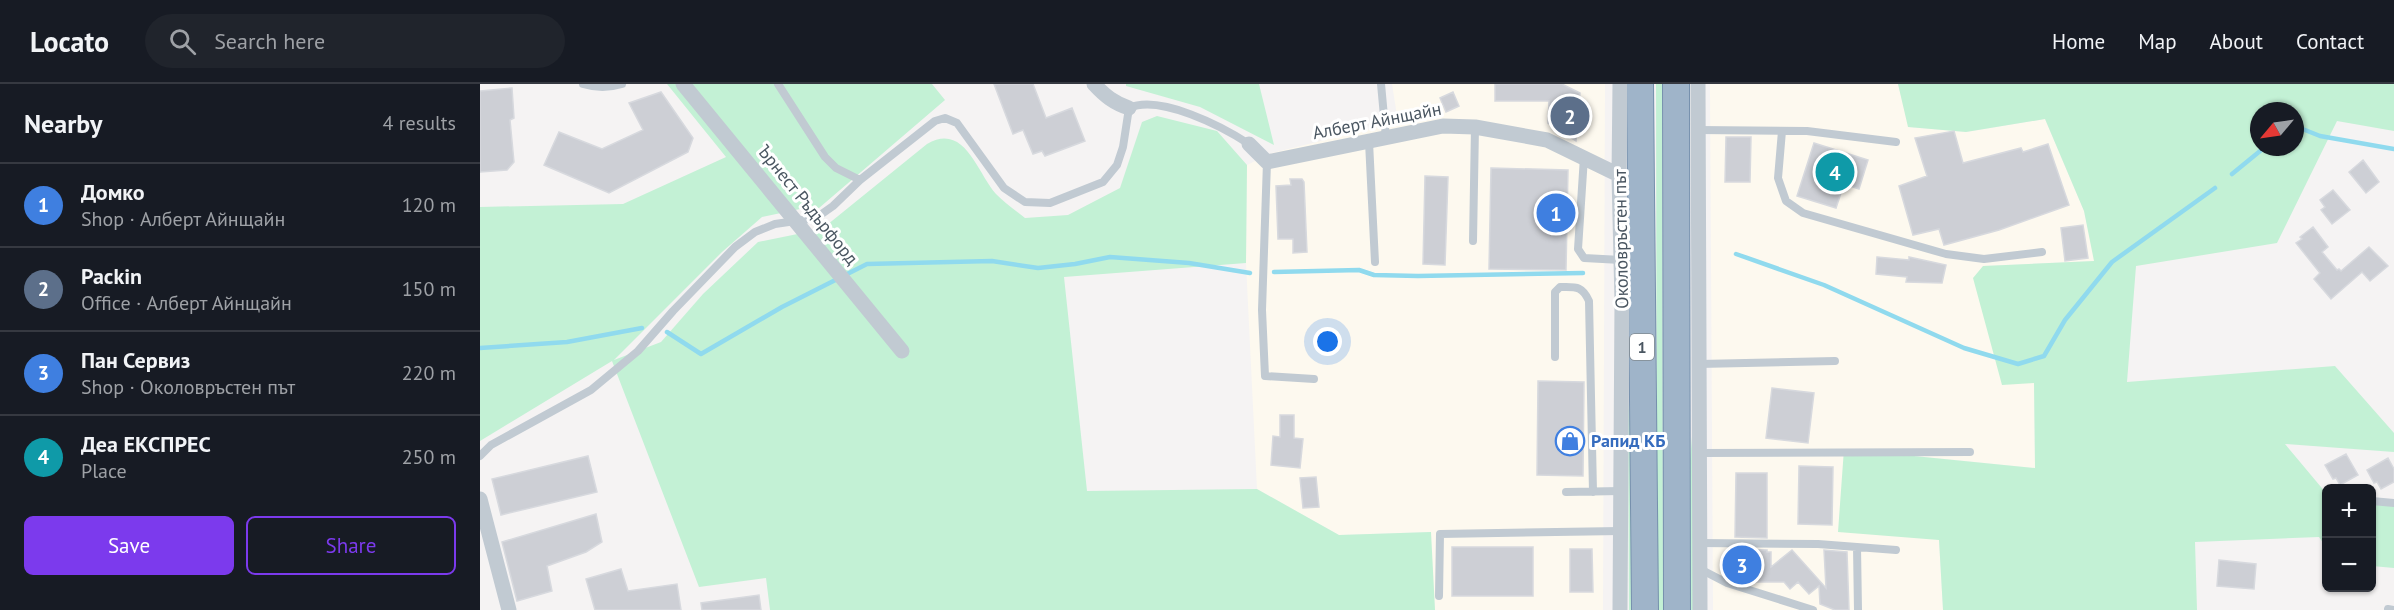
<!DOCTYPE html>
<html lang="en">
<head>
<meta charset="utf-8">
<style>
  :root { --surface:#171b24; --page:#20242c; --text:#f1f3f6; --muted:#9ea1a6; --line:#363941; --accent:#7c3aed }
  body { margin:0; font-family:"PT Sans",sans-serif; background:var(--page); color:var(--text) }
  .controls { position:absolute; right:18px; bottom:18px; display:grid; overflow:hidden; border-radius:9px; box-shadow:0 2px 4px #0004 }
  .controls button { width:54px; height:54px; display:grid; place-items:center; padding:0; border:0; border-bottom:2px solid var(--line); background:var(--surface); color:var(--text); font:30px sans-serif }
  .compass { position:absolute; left:1770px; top:18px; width:54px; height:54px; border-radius:50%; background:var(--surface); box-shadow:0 2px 4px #0004; rotate:241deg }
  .you { position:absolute; left:848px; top:258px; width:21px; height:21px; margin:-15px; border:4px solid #fff; border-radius:50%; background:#1a73e8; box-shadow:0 0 0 9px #1a73e833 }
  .badge { display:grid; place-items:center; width:39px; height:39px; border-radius:50%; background:var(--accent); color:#fff; font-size:20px; font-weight:700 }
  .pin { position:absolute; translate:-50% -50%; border:3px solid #fff; box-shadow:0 2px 6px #0006 }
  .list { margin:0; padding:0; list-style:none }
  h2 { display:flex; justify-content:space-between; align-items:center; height:78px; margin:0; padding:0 24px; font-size:26px }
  h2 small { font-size:20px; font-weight:400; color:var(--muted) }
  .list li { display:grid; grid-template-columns:39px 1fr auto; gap:18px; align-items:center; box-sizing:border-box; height:84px; padding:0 24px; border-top:2px solid var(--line) }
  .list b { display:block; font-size:22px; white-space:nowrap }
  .list p { margin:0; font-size:20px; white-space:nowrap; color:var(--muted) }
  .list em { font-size:20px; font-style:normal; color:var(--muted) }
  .actions { display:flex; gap:12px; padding:18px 24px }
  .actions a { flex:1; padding:14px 0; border:2px solid var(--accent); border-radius:9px; text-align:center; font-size:21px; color:var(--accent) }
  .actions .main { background:var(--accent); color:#fff }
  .icon { flex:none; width:33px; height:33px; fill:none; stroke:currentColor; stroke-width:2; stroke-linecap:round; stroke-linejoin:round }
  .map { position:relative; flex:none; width:1914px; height:526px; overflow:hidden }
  header { display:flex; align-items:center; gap:36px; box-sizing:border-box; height:84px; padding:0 30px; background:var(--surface); border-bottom:2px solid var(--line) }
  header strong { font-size:28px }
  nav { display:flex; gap:33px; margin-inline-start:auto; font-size:21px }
  .search { width:420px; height:54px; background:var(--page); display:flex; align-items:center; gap:15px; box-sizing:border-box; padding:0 21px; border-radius:33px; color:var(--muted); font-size:22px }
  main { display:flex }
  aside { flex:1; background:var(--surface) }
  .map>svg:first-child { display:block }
  .commercial { fill:#fdf9ef }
  .green { fill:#c3f1d5; fill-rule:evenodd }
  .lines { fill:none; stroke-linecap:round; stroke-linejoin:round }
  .stream { stroke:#90daee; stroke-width:4.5 }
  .building { fill:#cdcfd5; stroke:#d7d9de; stroke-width:1.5 }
  .trunk-casing { stroke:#7690ad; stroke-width:28 }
  .service { stroke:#c1cad2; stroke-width:8 }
  .minor { stroke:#c1cad2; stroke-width:15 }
  .trunk { stroke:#9fb4c9; stroke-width:26 }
  .labels { text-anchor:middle; stroke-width:6; stroke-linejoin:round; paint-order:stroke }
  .shield { fill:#fff; stroke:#808990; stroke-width:1.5 }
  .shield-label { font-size:16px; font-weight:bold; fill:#4a5661 }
  .street-label { font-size:18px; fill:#4a5661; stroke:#fff }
  .shop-label { font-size:18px; font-weight:bold; fill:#366cbe; stroke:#fff; text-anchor:start }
</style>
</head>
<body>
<header>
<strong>Locato</strong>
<div class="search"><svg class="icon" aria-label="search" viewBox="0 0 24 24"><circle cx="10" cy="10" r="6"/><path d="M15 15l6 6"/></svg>Search here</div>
<nav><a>Home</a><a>Map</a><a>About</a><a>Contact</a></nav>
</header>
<main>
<aside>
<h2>Nearby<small>4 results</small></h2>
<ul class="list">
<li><span class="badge" style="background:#3f7fe0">1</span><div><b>Домко</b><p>Shop · Алберт Айнщайн</p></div><em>120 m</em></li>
<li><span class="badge" style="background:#5c6f8a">2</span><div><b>Packin</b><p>Office · Алберт Айнщайн</p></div><em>150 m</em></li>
<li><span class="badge" style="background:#3f7fe0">3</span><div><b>Пан Сервиз</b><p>Shop · Околовръстен път</p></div><em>220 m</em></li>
<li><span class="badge" style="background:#0f9aa8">4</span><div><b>Деа ЕКСПРЕС</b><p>Place</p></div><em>250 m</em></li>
</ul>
<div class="actions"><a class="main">Save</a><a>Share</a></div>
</aside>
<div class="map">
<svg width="1914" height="526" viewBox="0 0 1914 526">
  <rect width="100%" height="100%" fill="#f5f3f3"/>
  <path class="commercial" d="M912 0H1125L1123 526H955L950 448 859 451 777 405 766 179 767 81 792 69 918 38Z
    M1230 0H1418L1429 43 1486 48 1565 35 1604 127 1615 177 1503 182 1554 299 1555 384 1365 365 1459 456 1463 526H1233Z"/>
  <path class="green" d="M187 0H452L465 16 339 124 320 125 282 133 242 168 134 276 181 258 223 210 278 158 342 145 447 60C485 38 497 89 516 110 525 119 536 127 545 134L588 131 640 104 662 38 677 32 737 47 767 81 766 179 584 193 607 407 777 405 859 451 951 448 955 526H290L286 494 219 503 132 277 0 357V123L143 120 246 73Z
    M646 0H779L794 61 720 23 646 2Z
    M1176 0H1182L1183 526H1177Z
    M1418 0H1914V47L1857 37 1797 159 1656 182 1647 298 1855 282 1914 349V368L1805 360 1846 409V463L1839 453 1715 458 1717 526H1463L1459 456 1358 448 1364 365 1555 384 1554 299 1522 301 1493 194 1503 182 1614 177 1604 127 1565 35 1486 48 1428 43ZM1779 27H1815V63H1779Z
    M1215 316V526H1209V389Z
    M1148 317 1155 387V526H1149Z
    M1892 419 1914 420V484L1892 482Z"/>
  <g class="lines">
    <path class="stream" d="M1815 42 1840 52 1914 65
      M1752 90 1785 63
      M1256 170 1344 201 1484 264 1538 280 1564 272 1585 236 1632 178 1735 104
      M794 188 879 186 894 191 938 192 1103 189
      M187 248 221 270 302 223 387 180 512 177 558 184 595 180 630 173 709 179 770 189
      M0 264 87 258 162 244"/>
  </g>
  <path class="building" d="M514 0H553L566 34 592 24 605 57 565 72 562 67 553 70 543 46 533 50Z
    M1015 0H1082L1100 9 1096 57 1068 39 1069 17H1015Z
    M32 4 34 34 30 36 34 78 27 86 0 88V7Z
    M181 8 213 54 208 68 129 109 64 81 79 48 122 65 163 46 149 19Z
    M973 8 979 22 966 28 960 14Z
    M1474 47 1483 79 1541 64 1543 68 1568 60 1589 121 1519 146 1464 161 1459 145 1433 151 1419 102 1447 92 1435 54Z
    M1246 53H1271L1270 98H1245Z
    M1334 59 1388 76 1379 105 1364 100 1356 124 1317 112Z
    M1883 76 1899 98 1886 109 1869 88Z
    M1011 84 1088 86 1086 186 1009 185Z
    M945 92 968 93 965 181 943 180Z
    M810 95H822L824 98 827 168 813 169V155H798L796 102 811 101Z
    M1853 106 1870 126 1852 140 1841 126 1845 123 1840 116Z
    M1603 141 1608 174 1585 177 1581 144Z
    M1833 143 1848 163 1842 168 1857 186 1859 185 1861 187 1889 163 1908 182 1890 197 1882 188 1851 215 1834 195 1840 189 1816 159 1822 155 1820 153Z
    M1397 173 1429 176V173L1466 181 1462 199 1426 198 1427 193 1396 190Z
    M1058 297 1104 298 1103 392 1057 391Z
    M1292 304 1334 309 1328 359 1286 354Z
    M800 331H814V354L823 355 820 384 791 381 793 352 800 353Z
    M1866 370 1878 391 1860 401 1856 394 1853 395 1845 381Z
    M108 372 117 408 21 431 12 395Z
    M1908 374 1914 385V398L1901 405 1897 398 1894 399 1887 386Z
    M1319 382 1353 383 1352 441 1318 440Z
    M1256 389H1287V454L1255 453Z
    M836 393 839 423 823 424 820 394Z
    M116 430 122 458 106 468 67 482 72 507 37 517 22 458Z
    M972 463H1053V512H972Z
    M1090 465H1112L1113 508H1090Z
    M1255 465 1287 466V468H1291V483L1312 466 1346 504 1344 466 1367 468 1369 526H1355L1340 520 1339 502 1329 510 1318 498 1310 505 1304 498H1264L1249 493V467H1255Z
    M1739 476 1776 480 1774 505 1737 502Z
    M141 485 148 507 197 500 201 526H115L106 495Z
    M279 511 281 526H222L221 519Z"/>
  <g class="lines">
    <g class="trunk-casing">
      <path id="trunk" d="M1160 0 1165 526
        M1196 0 1197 526"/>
    </g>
    <path class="service" d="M103 0C116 4 129 4 142 0
      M298 0 345 73 356 84 380 96
      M901 0 906 54
      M1218 46 1327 47 1416 58
      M1302 47 1298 94 1306 117 1323 129 1466 170 1504 175 1562 168
      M889 58 895 178
      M1104 73 1098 165 1104 174 1141 176
      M787 78 782 226 785 292 834 295
      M993 157 995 43
      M1075 273V208L1080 203C1095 203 1102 201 1109 217L1113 408
      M1219 280 1355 277
      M1220 369 1490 368
      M0 372 11 361 111 306 158 267 193 227 255 163 275 148 295 140 336 134 353 122 380 96 455 37 465 34 477 39 524 104 545 118 570 119 623 98 637 81 643 63 649 24C680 10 743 43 769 60
      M1086 408 1140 407
      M1892 417 1914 419
      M1220 459 1338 460 1416 466
      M1377 463 1378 526
      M1220 485 1247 499 1333 526
      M959 512 960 450 1140 447
      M1908 525 1914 526"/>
    <path class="minor" d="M203 0 422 267
      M614 0C625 12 634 19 649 24
      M1140 0 1139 91 1142 218 1140 526
      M1218 0 1220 526
      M769 60 787 78 963 42 995 43 1067 56 1139 91
      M0 415 29 526"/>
    <use href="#trunk" class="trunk"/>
  </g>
  <defs>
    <g id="shop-ring" transform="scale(1.5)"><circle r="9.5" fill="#fff" stroke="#3f7fe0" stroke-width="1.5"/><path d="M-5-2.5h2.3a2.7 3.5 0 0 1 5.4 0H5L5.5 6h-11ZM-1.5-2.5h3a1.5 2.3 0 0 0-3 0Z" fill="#3f7fe0"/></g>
  </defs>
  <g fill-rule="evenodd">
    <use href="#shop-ring" x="1090" y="357"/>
  </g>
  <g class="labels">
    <rect class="shield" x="1150" y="250" width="24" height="26" rx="4.5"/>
    <g class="shield-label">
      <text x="1162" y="269">1</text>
    </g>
    <g class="street-label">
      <text transform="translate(897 37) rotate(-11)" y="6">Алберт Айнщайн</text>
      <text transform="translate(328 121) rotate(51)" y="6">Ърнест Ръдърфорд</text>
      <text transform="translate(1141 155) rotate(-91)" y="6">Околовръстен път</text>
    </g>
    <g class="shop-label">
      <text x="1111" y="363">Рапид КБ</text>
    </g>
  </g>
</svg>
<div class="controls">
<button>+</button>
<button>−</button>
</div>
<svg class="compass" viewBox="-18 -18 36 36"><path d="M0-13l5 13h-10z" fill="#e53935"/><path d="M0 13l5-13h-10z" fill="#9ea1a6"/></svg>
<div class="you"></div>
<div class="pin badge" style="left:1076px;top:129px;background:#3f7fe0">1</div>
<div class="pin badge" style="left:1090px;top:32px;background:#5c6f8a">2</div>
<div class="pin badge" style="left:1262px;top:481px;background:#3f7fe0">3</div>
<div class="pin badge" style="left:1355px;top:88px;background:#0f9aa8">4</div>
</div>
</main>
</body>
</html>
